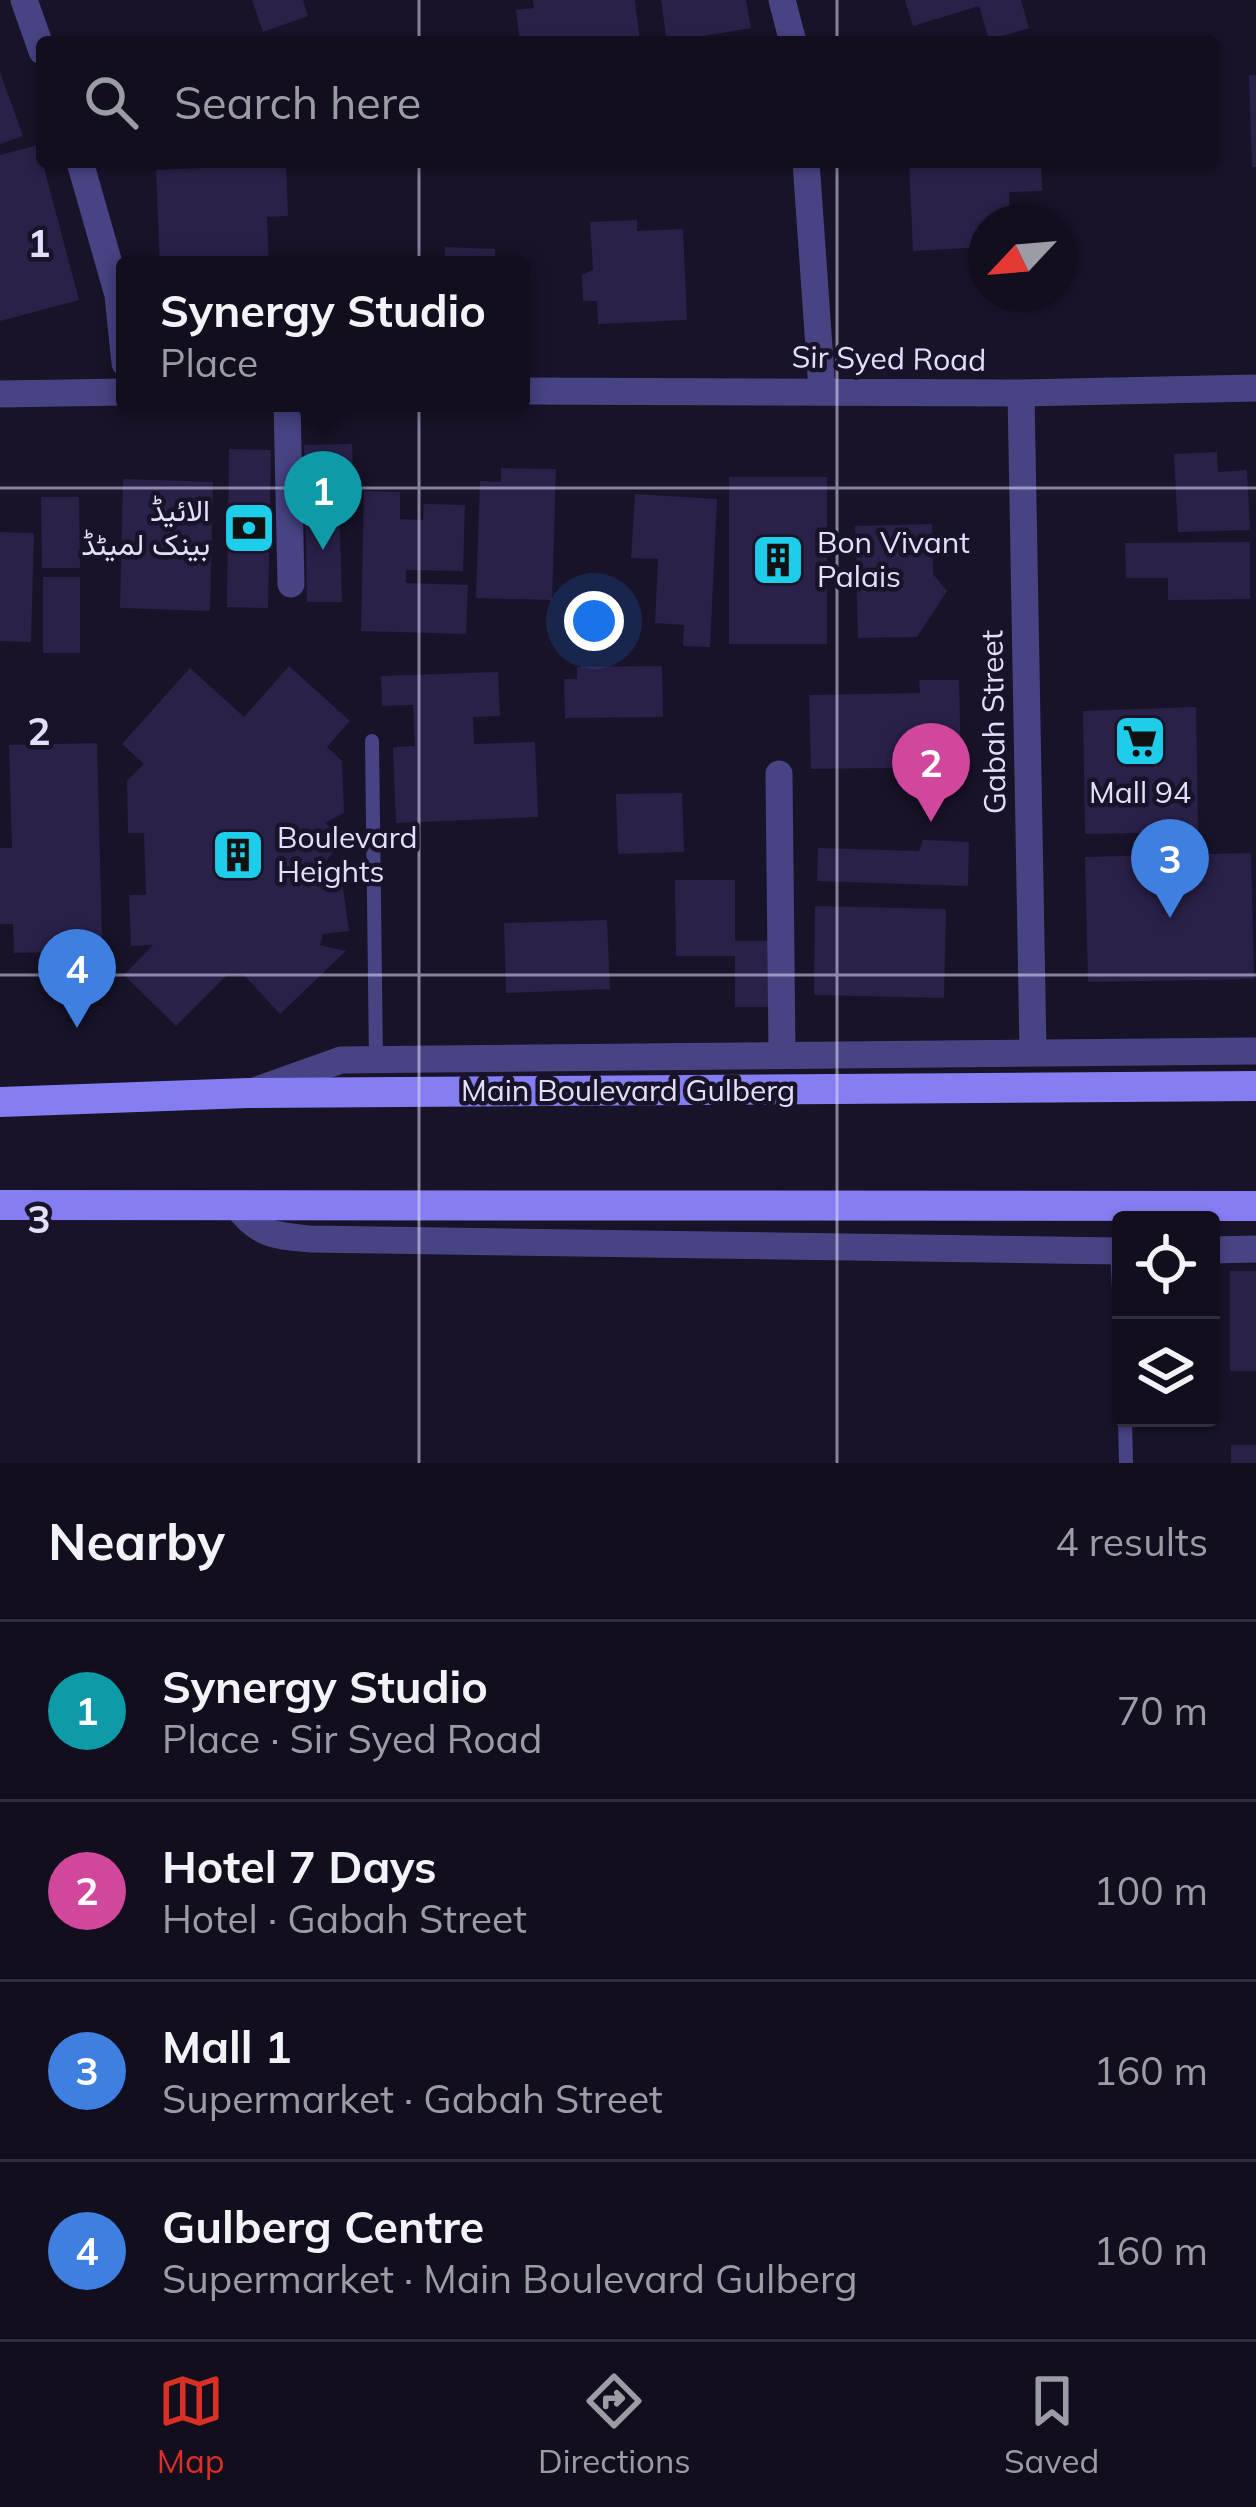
<!DOCTYPE html>
<html lang="en">
<head>
<meta charset="utf-8">
<style>
  :root { --surface:#120e1e; --page:#1f1c2b; --text:#f1f3f6; --muted:#9c9ca4; --line:#312e3c; --accent:#d93025 }
  body { margin:0; font-family:Mulish,Vazirmatn,sans-serif; background:var(--page); color:var(--text) }
  .controls { position:absolute; right:36px; bottom:36px; display:grid; overflow:hidden; border-radius:12px; box-shadow:0 3px 9px #0004 }
  .controls button { width:108px; height:108px; display:grid; place-items:center; padding:0; border:0; border-bottom:3px solid var(--line); background:var(--surface); color:var(--text); font:60px sans-serif }
  .compass { position:absolute; left:968px; top:204px; width:108px; height:108px; border-radius:50%; background:var(--surface); box-shadow:0 3px 9px #0004; rotate:244deg }
  .you { position:absolute; left:594px; top:621px; width:42px; height:42px; margin:-30px; border:9px solid #fff; border-radius:50%; background:#1a73e8; box-shadow:0 0 0 18px #1a73e833 }
  .badge { display:grid; place-items:center; width:78px; height:78px; border-radius:50%; background:var(--accent); color:#fff; font-size:39px; font-weight:700 }
  .pin { position:absolute; translate:-50% -99px; filter:drop-shadow(0 3px 6px #0008) }
  .pin::after { content:''; position:absolute; top:63px; width:42px; height:36px; background:inherit; clip-path:polygon(0 0,100% 0,50% 100%) }
  .popup { position:absolute; left:116px; top:256px; width:414px; height:156px; box-sizing:border-box; display:grid; place-content:center; border-radius:12px; background:var(--surface); filter:drop-shadow(0 3px 9px #0005); font-size:39px; white-space:nowrap; color:var(--muted) }
  .popup b { font-size:45px; color:var(--text) }
  .popup::after { content:''; position:absolute; left:50%; top:100%; margin-left:-24px; border:24px solid transparent; border-top-color:var(--surface) }
  .list { margin:0; padding:0; list-style:none }
  h2 { display:flex; justify-content:space-between; align-items:center; height:156px; margin:0; padding:0 48px; font-size:51px }
  h2 small { font-size:39px; font-weight:400; color:var(--muted) }
  .list li { display:grid; grid-template-columns:78px 1fr auto; gap:36px; align-items:center; box-sizing:border-box; height:180px; padding:0 48px; border-top:3px solid var(--line) }
  .list b { display:block; font-size:45px; white-space:nowrap }
  .list p { margin:0; font-size:39px; white-space:nowrap; color:var(--muted) }
  .list em { font-size:39px; font-style:normal; color:var(--muted) }
  .icon { flex:none; width:66px; height:66px; fill:none; stroke:currentColor; stroke-width:2; stroke-linecap:round; stroke-linejoin:round }
  .map { position:relative; flex:none; width:1256px; height:1463px; overflow:hidden }
  .search { position:absolute; background:var(--surface); box-shadow:0 3px 9px #0004; left:36px; right:36px; top:36px; height:132px; display:flex; align-items:center; gap:30px; box-sizing:border-box; padding:0 42px; border-radius:12px; color:var(--muted); font-size:45px }
  .sheet { height:876px; background:var(--surface) }
  nav { display:flex; justify-content:space-around; align-items:center; box-sizing:border-box; height:168px; border-top:3px solid var(--line); background:var(--surface); font-size:33px; color:var(--muted) }
  nav a { display:grid; justify-items:center; gap:6px }
  nav .on { color:var(--accent) }
  .map>svg:first-child { display:block }
  .building { fill:#2a2148 }
  .lines { fill:none; stroke-linecap:round; stroke-linejoin:round }
  .lane { stroke:#484383; stroke-width:14 }
  .street { stroke:#484383; stroke-width:27 }
  .secondary { stroke:#857ef2; stroke-width:30 }
  .grid { fill:none; stroke:#e2defc; stroke-width:3; stroke-opacity:0.55 }
  .labels { text-anchor:middle; stroke-width:9; stroke-linejoin:round; paint-order:stroke }
  .street-label { font-size:30px; fill:#e2defc; stroke:#181328 }
  .poi-label { font-size:30px; fill:#e2defc; stroke:#181328; text-anchor:start }
  .grid-label { font-size:39px; text-anchor:middle; font-weight:bold; fill:#e2defc; stroke:#181328; stroke-width:9; stroke-linejoin:round; paint-order:stroke }
</style>
</head>
<body>
<div class="map">
<svg width="1256" height="1463" viewBox="0 0 1256 1463">
  <rect width="100%" height="100%" fill="#181328"/>
  <path class="building" d="M252 0H303L308 16 263 32Z
    M533 0H635L640 42H520L516 10 534 8Z
    M661 0H746L751 28 667 42Z
    M905 0H1021L1029 28 989 40 979 6 913 26Z
    M0 72 23 136 0 144Z
    M1249 75H1256V167H1252Z
    M38 145 79 300 0 321V155Z
    M249 162H286L288 216 267 217 269 265H160L156 170 249 166Z
    M909 162H1041L1042 191 1009 192 1010 222H986V247L913 251Z
    M637 220V231L683 229 687 320 598 324 597 301H583L582 275 593 270 590 222Z
    M445 247 495 249V265H445Z
    M352 444 354 497H339L342 602H307L304 445Z
    M229 449 271 450 268 608 227 607Z
    M1217 452 1218 472 1247 470 1250 530 1178 532 1174 454Z
    M501 468 556 469 552 600 476 598 480 481 501 482Z
    M729 477H827V644H729Z
    M123 479 213 482 210 611 120 608Z
    M364 491 400 492V519L423 520 424 504 465 505 463 571 406 570V583L468 585 466 634 361 631Z
    M635 494 717 499 710 647 683 646 684 625 655 623 658 559 631 558Z
    M41 497H79L80 568H42Z
    M932 524 933 574 947 591 917 637 858 638 855 526Z
    M0 532 34 533 31 642 0 641Z
    M1250 542V599L1168 600V578H1126L1125 543Z
    M43 577H80V653H43Z
    M289 666 350 721 327 747 342 761 344 813 325 823 344 840 318 870 320 885 342 882 349 931 323 934 320 945 346 951 280 1014 244 975H227L176 1026 124 975 153 945 131 946 129 895H146L144 833H128L127 781 144 764 122 744 190 668 244 717Z
    M662 666 663 717 565 718 564 679H577V667Z
    M498 672 500 716 473 717 474 744 535 742 538 817 396 823 393 747 415 746 413 705 382 706 381 676Z
    M919 680H959L961 767 811 769 809 695 920 693Z
    M1196 707 1198 832 1085 834 1083 711Z
    M97 743 102 940 93 951 14 953 13 924H0V848H12L9 745Z
    M682 793 684 852 618 854 616 794Z
    M923 840 969 842 968 886 817 881 818 848 919 851Z
    M1251 853 1254 979 1088 982 1085 857Z
    M675 880H735V941H772L773 1007H735V956H676Z
    M815 906 946 909 944 998 814 995Z
    M607 920 610 989 506 993 504 923Z
    M1230 1271H1256V1371H1230Z
    M1231 1445H1256V1463H1231Z"/>
  <g class="lines">
    <path class="lane" d="M372 741 376 1060
      M1117 1251 1121 1329
      M1125 1418 1126 1463"/>
    <path class="street" d="M24 0 42 51
      M782 0 793 42
      M80 162 118 295 125 363
      M806 162 822 390
      M521 391 1021 393 1256 388
      M1021 393 1033 1050
      M0 394 125 392
      M287 403 291 584
      M779 774 782 1053
      M257 1090 341 1060 1256 1051
      M236 1205C258 1235 275 1236 310 1239L1121 1251
      M1211 1250 1256 1249"/>
    <path class="secondary" d="M0 1102 248 1093 1256 1086
      M0 1205 1256 1206"/>
  </g>
  <path class="grid" d="M419 0V42M837 0V42M419 162V1463M837 162V1463M0 488H1256M0 975H1256"/>
  <defs>
    <g id="bank-square" transform="scale(2.7)"><rect x="-9" y="-9" width="18" height="18" rx="4" fill="#1dcde9" stroke="#181328"/><path d="M-6-4H6V4H-6ZM0-2.3a2.3 2.3 0 1 0 0 4.6a2.3 2.3 0 1 0 0-4.6Z" fill="#111"/></g>
    <g id="building-square" transform="scale(2.7)"><rect x="-9" y="-9" width="18" height="18" rx="4" fill="#1dcde9" stroke="#181328"/><path d="M-4-6H4V6H1V3H-1V6H-4ZM-2.5-4.3h1.7v1.8h-1.7ZM.8-4.3h1.7v1.8H.8ZM-2.5-1h1.7V.8h-1.7ZM.8-1h1.7V.8H.8Z" fill="#111"/></g>
    <g id="supermarket-square" transform="scale(2.7)"><rect x="-9" y="-9" width="18" height="18" rx="4" fill="#1dcde9" stroke="#181328"/><path d="M-6-5.5h2.5l.6 2H6L4.5 2H-2.5L-4.4-4H-6ZM-1.5 3.2a1.3 1.3 0 1 0 .1 0ZM3 3.2a1.3 1.3 0 1 0 .1 0Z" fill="#111"/></g>
  </defs>
  <g fill-rule="evenodd">
    <use href="#bank-square" x="249" y="528"/>
    <use href="#building-square" x="778" y="560"/>
    <use href="#supermarket-square" x="1140" y="741"/>
    <use href="#building-square" x="238" y="855"/>
  </g>
  <g class="labels">
    <g class="street-label">
      <text transform="translate(889 359) rotate(1)" y="10">Sir Syed Road</text>
      <text transform="translate(994 722) rotate(-91)" y="10">Gabah Street</text>
      <text x="628" y="1101">Main Boulevard Gulberg</text>
    </g>
    <g class="poi-label">
      <text x="210" y="521" text-anchor="end">الائیڈ<tspan x="210" dy="34">بینک لمیٹڈ</tspan></text>
      <text x="817" y="553">Bon Vivant<tspan x="817" dy="34">Palais</tspan></text>
      <text x="1140" y="803" text-anchor="middle">Mall 94</text>
      <text x="277" y="848">Boulevard<tspan x="277" dy="34">Heights</tspan></text>
    </g>
  </g>
  <g class="grid-label">
    <text x="39" y="257">1</text>
    <text x="39" y="745">2</text>
    <text x="39" y="1233">3</text>
  </g>
</svg>
<div class="controls">
<button><svg class="icon" aria-label="locate" viewBox="0 0 24 24"><circle cx="12" cy="12" r="6"/><path d="M12 2v4M12 18v4M2 12h4M18 12h4"/></svg></button>
<button><svg class="icon" aria-label="layers" viewBox="0 0 24 24"><path d="M12 4l9 5-9 5-9-5zM3 14l9 5 9-5"/></svg></button>
</div>
<svg class="compass" viewBox="-18 -18 36 36"><path d="M0-13l5 13h-10z" fill="#e53935"/><path d="M0 13l5-13h-10z" fill="#9c9ca4"/></svg>
<div class="you"></div>
<div class="pin badge" style="left:323px;top:550px;background:#0f9aa8">1</div>
<div class="popup"><b>Synergy Studio</b>Place</div>
<div class="pin badge" style="left:931px;top:822px;background:#d1479c">2</div>
<div class="pin badge" style="left:1170px;top:918px;background:#3f7fe0">3</div>
<div class="pin badge" style="left:77px;top:1028px;background:#3f7fe0">4</div>
<div class="search"><svg class="icon" aria-label="search" viewBox="0 0 24 24"><circle cx="10" cy="10" r="6"/><path d="M15 15l6 6"/></svg>Search here</div>
</div>
<section class="sheet">
<h2>Nearby<small>4 results</small></h2>
<ul class="list">
<li><span class="badge" style="background:#0f9aa8">1</span><div><b>Synergy Studio</b><p>Place · Sir Syed Road</p></div><em>70 m</em></li>
<li><span class="badge" style="background:#d1479c">2</span><div><b>Hotel 7 Days</b><p>Hotel · Gabah Street</p></div><em>100 m</em></li>
<li><span class="badge" style="background:#3f7fe0">3</span><div><b>Mall 1</b><p>Supermarket · Gabah Street</p></div><em>160 m</em></li>
<li><span class="badge" style="background:#3f7fe0">4</span><div><b>Gulberg Centre</b><p>Supermarket · Main Boulevard Gulberg</p></div><em>160 m</em></li>
</ul>
</section>
<nav>
<a class="on"><svg class="icon" aria-label="map" viewBox="0 0 24 24"><path d="M3 6l6-2 6 2 6-2v14l-6 2-6-2-6 2zM9 4v14M15 6v14"/></svg>Map</a>
<a><svg class="icon" aria-label="directions" viewBox="0 0 24 24"><path d="M12 3l9 9-9 9-9-9zM9 14v-3h6M13 9l2 2-2 2"/></svg>Directions</a>
<a><svg class="icon" aria-label="saved" viewBox="0 0 24 24"><path d="M7 4h10v16l-5-4-5 4z"/></svg>Saved</a>
</nav>
</body>
</html>
